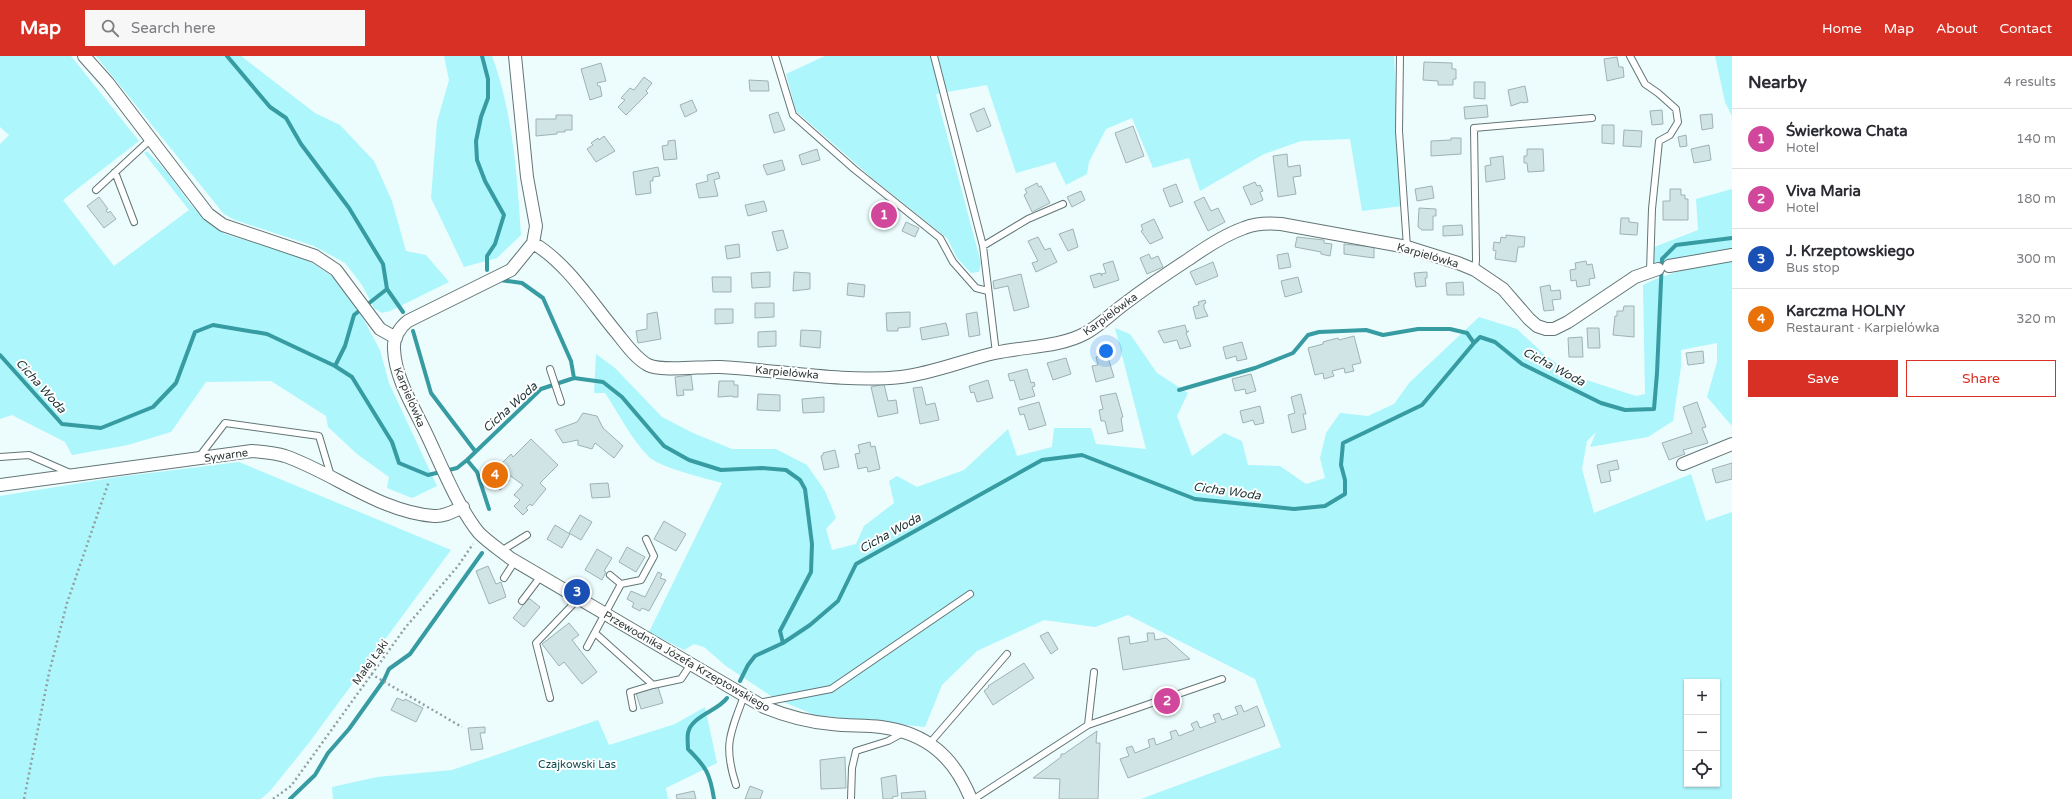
<!DOCTYPE html>
<html lang="en">
<head>
<meta charset="utf-8">
<style>
  :root { --surface:#fff; --page:#f7f7f7; --text:#2b2b33; --muted:#7c7c81; --line:#e1e1e2; --accent:#d93025 }
  body { margin:0; font-family:"Varela Round",sans-serif; background:var(--page); color:var(--text) }
  .controls { position:absolute; right:12px; bottom:12px; display:grid; overflow:hidden; border-radius:0px; box-shadow:0 1px 3px #0004 }
  .controls button { width:36px; height:36px; display:grid; place-items:center; padding:0; border:0; border-bottom:1px solid var(--line); background:var(--surface); color:var(--text); font:20px sans-serif }
  .you { position:absolute; left:1106px; top:295px; width:14px; height:14px; margin:-10px; border:3px solid #fff; border-radius:50%; background:#1a73e8; box-shadow:0 0 0 6px #1a73e833 }
  .badge { display:grid; place-items:center; width:26px; height:26px; border-radius:50%; background:var(--accent); color:#fff; font-size:13px; font-weight:700 }
  .pin { position:absolute; translate:-50% -50%; border:2px solid #fff; box-shadow:0 1px 4px #0006 }
  .list { margin:0; padding:0; list-style:none }
  h2 { display:flex; justify-content:space-between; align-items:center; height:52px; margin:0; padding:0 16px; font-size:17px }
  h2 small { font-size:13px; font-weight:400; color:var(--muted) }
  .list li { display:grid; grid-template-columns:26px 1fr auto; gap:12px; align-items:center; box-sizing:border-box; height:60px; padding:0 16px; border-top:1px solid var(--line) }
  .list b { display:block; font-size:15px; white-space:nowrap }
  .list p { margin:0; font-size:13px; white-space:nowrap; color:var(--muted) }
  .list em { font-size:13px; font-style:normal; color:var(--muted) }
  .actions { display:flex; gap:8px; padding:12px 16px }
  .actions a { flex:1; padding:9px 0; border:1px solid var(--accent); border-radius:0px; text-align:center; font-size:14px; color:var(--accent) }
  .actions .main { background:var(--accent); color:#fff }
  .icon { flex:none; width:22px; height:22px; fill:none; stroke:currentColor; stroke-width:2; stroke-linecap:round; stroke-linejoin:round }
  .map { position:relative; flex:none; width:1732px; height:743px; overflow:hidden }
  header { display:flex; align-items:center; gap:24px; box-sizing:border-box; height:56px; padding:0 20px; background:var(--accent); color:#fff }
  header strong { font-size:19px }
  nav { display:flex; gap:22px; margin-inline-start:auto; font-size:14px }
  .search { width:280px; height:36px; background:var(--page); display:flex; align-items:center; gap:10px; box-sizing:border-box; padding:0 14px; border-radius:0px; color:var(--muted); font-size:15px }
  main { display:flex }
  aside { flex:1; background:var(--surface) }
  .map>svg:first-child { display:block }
  .green { fill:#acf6fc; fill-rule:evenodd }
  .lines { fill:none; stroke-linecap:round; stroke-linejoin:round }
  .stream { stroke:#379ba2; stroke-width:4 }
  .building { fill:#d0e4e5; stroke:#9fb2b3 }
  .service-casing { stroke:#637576; stroke-width:8 }
  .minor-casing { stroke:#637576; stroke-width:14 }
  .path { stroke:#929e9f; stroke-width:2.5; stroke-dasharray:2 3; stroke-linecap:butt }
  .service { stroke:#fff; stroke-width:6 }
  .minor { stroke:#fff; stroke-width:12 }
  .labels { text-anchor:middle; stroke-width:4; stroke-linejoin:round; paint-order:stroke }
  .street-label { font-size:11px; fill:#313939; stroke:#fff }
  .park-label { font-size:11px; fill:#124d51; stroke:#fff }
  .water-label { font-size:12px; font-style:italic; fill:#193031; stroke:#fff }
</style>
</head>
<body>
<header>
<strong>Map</strong>
<div class="search"><svg class="icon" aria-label="search" viewBox="0 0 24 24"><circle cx="10" cy="10" r="6"/><path d="M15 15l6 6"/></svg>Search here</div>
<nav><a>Home</a><a>Map</a><a>About</a><a>Contact</a></nav>
</header>
<main>
<div class="map">
<svg width="1732" height="743" viewBox="0 0 1732 743">
  <rect width="100%" height="100%" fill="#edfdfe"/>
  <path class="green" d="M0 0H71L139 85 63 144 114 210 189 154 144 97 147 95 166 115 191 149 209 167 225 178 295 199 314 208 333 221 358 253 380 294 389 327 437 430 412 442 387 432 389 421 357 398 328 371 326 360 271 325 206 326 171 376 128 389 72 399 65 386 12 359 0 363V88L9 79 0 71Z
    M96 0H241L315 57 340 69 374 105 392 145 406 195 426 199 449 226 390 255 382 257 374 252 362 229 345 207 314 190 235 164 224 158Z
    M444 0H492C513 57 517 118 521 179L497 202 464 211 431 142 437 66 449 24Z
    M825 0H1394L1402 150 1362 155 1350 83 1301 85 1264 98 1200 135 1189 102 1153 112 1132 62 1106 73 1089 106 1087 118 1066 129 1055 106 1016 117 987 29 936 38 981 207 979 216 971 217 957 202 947 182 872 122 796 55 786 18Z
    M1715 0H1732V60L1725 46Z
    M1732 133V197L1682 203 1656 210 1649 193 1698 174 1696 143Z
    M1732 206V370L1707 341 1717 306V287L1681 294V311L1673 365 1648 381 1590 391 1596 376 1587 385 1582 413 1594 457 1691 418 1706 465 1732 456V743H1141L1281 691 1255 623 1128 559 1095 571 1044 564 977 595 942 629 925 671 815 659 774 642 726 610 704 591 694 588 684 594 649 576 722 427C705 422 661 412 649 401 631 383 619 358 605 337H594L596 298 615 312 662 361 693 377 732 393H776L807 409 825 435 836 462 826 473 832 494 856 488 864 470 894 447 889 425 897 420 917 431 964 414 1008 373 1017 400 1052 391 1054 372H1091L1096 388 1146 393 1115 272 1130 278 1157 317 1188 337 1177 360 1192 400 1224 377 1242 385 1248 409 1280 410 1306 428 1325 422 1320 402 1326 377 1340 357 1368 360 1394 348 1410 326 1479 261 1517 273 1546 300 1577 321 1636 340 1645 338 1643 229C1671 215 1701 209 1732 206ZM1687 626H1717V728H1687Z
    M239 406 451 494 308 688 270 735 261 743H0V440L118 421Z
    M705 651 717 707 666 732 668 743H333L332 731 377 721 452 714 598 664 609 689 675 668Z"/>
  <g class="lines">
    <path class="stream" d="M227 0 270 51 286 62 301 88 349 152 383 208 387 233 403 256
      M482 0 488 23V42L481 61 476 85 477 104 485 125 504 159 495 188 487 200V214
      M500 224 522 227 543 242 571 305 574 322
      M413 275 431 337 475 395
      M0 299 62 368 101 372 153 351 176 327 195 276 213 269 267 278 335 310 352 321 392 386 399 407 428 419 457 412 467 404 541 333 574 322 603 326 622 341 664 390 689 404 721 414 762 412 786 414 800 424 805 433 812 488 811 516 780 575 783 587 810 569 838 545 856 508 1042 404 1082 399 1195 443 1294 453 1325 450 1345 438V424L1341 409 1343 387 1422 349 1474 287 1480 281 1495 286 1522 308 1601 347 1625 354 1654 353 1657 317 1662 203 1676 189 1732 182
      M335 310 345 290 354 259 387 233
      M1179 334 1255 312 1293 297 1308 279 1319 276 1366 274 1383 279 1418 273H1450L1467 277 1474 287
      M467 404 477 416 489 453
      M740 625 748 609 755 600 783 587
      M290 743 315 719 328 697 349 673 384 624 389 613 410 598 482 497
      M714 743C710 717 706 711 688 693 688 688 687 682 688 677 691 660 718 655 727 642"/>
  </g>
  <path class="building" d="M1617 1 1619 11H1623L1624 21 1607 25 1604 3Z
    M1424 6 1452 7V13H1456V23H1453V29H1438V25L1423 24Z
    M601 7 606 25 597 27 598 30H600L602 40 590 44 581 13Z
    M644 21 652 27 646 35 648 37 626 59 618 51 625 44 621 42 630 32 634 34Z
    M749 24 768 25 769 35H750Z
    M1474 26H1485V43L1474 42Z
    M1525 30 1528 46 1523 47 1522 46 1511 50 1508 34Z
    M692 44 697 55 685 61 680 49Z
    M1487 49 1488 61 1465 63 1464 51Z
    M984 52 991 70 977 76 970 58Z
    M1662 54 1663 68 1652 69 1650 55Z
    M778 56 785 74 774 77 769 59Z
    M1712 58 1713 72 1702 74 1700 59Z
    M556 59H572V74H565V76H557V78L536 80V63H556Z
    M1602 69H1614V88L1602 87Z
    M1133 70 1144 100 1126 107 1115 77Z
    M1624 74 1642 75 1641 91 1623 90Z
    M1686 79 1687 90 1680 91 1678 81Z
    M604 80 615 95 596 106 587 93 593 89 591 87 598 82 599 84Z
    M1451 82H1461V98L1431 100V85L1451 84Z
    M675 84 677 103 664 104 662 90 668 89V85Z
    M1709 89 1711 104 1694 107 1691 93Z
    M817 93 820 104 802 109 799 99Z
    M1527 93H1543L1544 115 1528 116 1527 107H1524V100H1527Z
    M1287 98 1288 111 1300 109 1301 120 1293 121 1296 138 1278 141 1273 100Z
    M1503 100 1505 123 1486 126 1485 110 1491 109 1490 102Z
    M782 104 785 114 767 119 763 109Z
    M658 111 660 120 653 121V125H650L651 137 636 139 633 116Z
    M718 116 720 122 714 124 718 140 699 142 696 128 708 125 707 119Z
    M1255 126 1257 130 1260 129 1263 135 1260 136 1263 144 1251 149 1243 131Z
    M1037 127 1039 131 1041 130 1050 147 1032 156 1024 139 1027 137 1025 133Z
    M1176 128 1183 146 1170 151 1163 133Z
    M1432 130 1434 142 1417 145 1415 133Z
    M1670 133H1681V139H1685V143H1688V164H1663V145H1670Z
    M1081 135 1085 144 1072 151 1067 141Z
    M99 141 108 153 106 154 108 157 110 155 116 163 104 172 87 150Z
    M1204 141 1211 155 1218 152 1225 166 1208 175 1194 146Z
    M764 145 767 155 748 160 745 149Z
    M877 150 895 158 890 168 872 160Z
    M1419 152 1436 153V160H1433V174H1422L1418 171Z
    M1621 162H1629V166L1638 167 1637 179 1620 178Z
    M1154 163 1163 182 1150 188 1141 175 1143 174 1141 169Z
    M906 166 919 172 915 181 902 175Z
    M1462 169 1463 179 1443 180V170Z
    M1073 173 1078 191 1068 195 1059 178Z
    M783 174 788 192 777 195 772 176Z
    M1506 179 1525 181 1524 191H1518L1516 206 1495 203 1496 195 1493 194 1494 186 1500 187 1501 181 1506 182Z
    M1038 181 1045 194 1050 192 1057 206 1036 216 1032 207 1038 205 1028 185Z
    M1297 181 1324 184V187L1332 188 1330 200 1321 198V196L1295 191Z
    M739 188 740 201 727 203 725 190Z
    M1344 188 1374 191V202L1344 198Z
    M1288 197 1291 211 1279 213 1277 199Z
    M1149 198 1151 203 1158 200 1163 211 1147 218 1140 202Z
    M1113 205 1119 224 1094 232 1090 220 1100 217 1102 220 1101 218 1106 217 1103 208Z
    M1586 205 1587 209 1592 208 1595 222 1589 223 1590 229 1577 231 1576 224 1571 225 1570 214 1576 213 1575 207Z
    M1213 206 1218 220 1196 229 1190 216Z
    M770 216V231L752 232 751 217Z
    M794 216 810 217V233L793 235Z
    M1427 216V222H1425L1426 230 1416 231 1414 217Z
    M1021 218 1029 251 1014 255 1008 230 994 233 993 225Z
    M712 221H731V236H713Z
    M1298 221 1302 236 1285 241 1281 225Z
    M1463 226 1464 239H1447L1446 227Z
    M848 227 865 229 864 241 847 239Z
    M1550 229 1551 235 1560 234 1561 243 1552 244 1554 254 1544 255 1540 231Z
    M1205 244 1206 247 1204 248V252L1208 260 1196 263 1193 251 1199 249 1198 246Z
    M755 247H774V261L755 262Z
    M1624 250H1634V281L1613 279 1615 260H1617V255H1623Z
    M715 253H733V267L715 268Z
    M657 256 661 283 638 287 636 275 647 273V258Z
    M910 256V271L898 272V275H887L886 257Z
    M977 256 980 279 969 281 966 258Z
    M946 267 949 279 922 284 920 272Z
    M1185 269 1187 276 1189 275 1186 277 1191 290 1180 293 1177 284 1164 287 1158 275Z
    M1587 272H1599L1600 292H1588Z
    M801 274 821 275 820 292 800 290Z
    M776 275V290L758 291V276Z
    M1354 280 1361 307 1352 309 1354 315 1345 317 1344 312 1332 315 1334 320 1324 323 1323 317 1315 319 1308 292 1323 288V286L1326 285 1338 282 1339 284Z
    M1582 281 1583 301H1569L1568 282Z
    M1242 286 1247 303 1237 305 1236 300 1226 303 1223 291Z
    M1703 295 1704 307 1688 309 1686 297Z
    M1107 298 1114 321 1096 326 1092 310 1098 309 1096 301Z
    M1066 302 1071 318 1053 324 1047 307Z
    M1027 313 1031 327 1034 326 1035 330 1032 331 1035 340 1020 344 1014 324 1010 325 1008 318Z
    M1251 318 1256 335 1246 338 1245 333 1235 335 1232 323Z
    M691 319 693 334H683L684 339 677 340 675 321Z
    M988 324 993 342 977 346 974 336 971 337 969 330Z
    M719 325H734V329H738V341H733V340L718 341Z
    M884 328 888 345 896 344 898 357 878 361 871 331Z
    M922 331 926 349 935 347 939 364 920 368 913 332Z
    M1116 337 1123 361 1121 362 1123 375 1108 378 1105 365H1101L1099 354 1103 353 1100 340Z
    M758 338 780 339V355L757 354Z
    M1301 338 1306 358H1303L1306 373 1292 377 1288 359 1295 357 1291 341Z
    M824 341V356L803 357 802 343Z
    M1039 346 1046 369 1029 374 1024 358 1020 359 1018 352Z
    M1697 346 1706 371 1702 372 1708 387 1683 394 1685 398 1669 404 1662 387 1692 377 1683 351Z
    M1260 350 1264 367 1255 369 1253 364 1243 367 1240 355Z
    M583 357 597 360 603 372 623 390 614 402 595 387 592 393 578 389V384L563 387 555 374 577 366Z
    M531 383 558 409 540 427 546 433 532 450 530 448 526 452 528 454 523 459 514 450 520 444 514 439 523 429 508 418 507 419 509 425 500 434 489 424 498 415V411L511 398 513 401Z
    M870 386 871 391 875 390 880 413 868 416 867 411 858 413 855 398 860 397 858 389Z
    M835 394 839 411 824 414 821 400 823 399V397Z
    M1617 404 1619 413 1609 415 1611 425 1601 427 1597 409Z
    M1732 407V423L1716 427 1712 413Z
    M608 427 610 441 592 442 590 428Z
    M580 459 592 466 581 484 569 477Z
    M664 465 686 478 676 495 654 483Z
    M555 469 570 478 562 492 547 483Z
    M627 491 645 501 636 516 619 506Z
    M597 493 612 502 604 515 606 516 602 524 585 514Z
    M488 510 496 528 501 526 506 541 489 548 476 515Z
    M658 516 662 518 660 522 666 524 649 555 642 552 640 555 632 551 634 547 627 543 631 535 645 541Z
    M528 543H530L540 551 524 571 513 562Z
    M569 567 579 579 572 584 597 616 582 628 564 606 559 610 542 588Z
    M1048 576 1058 593 1051 598 1040 580Z
    M1147 577H1154L1155 584 1166 582 1190 603 1123 614 1118 582 1129 580 1130 588 1148 585Z
    M1024 607 1034 622 993 649 984 635 989 631 988 630Z
    M658 631 663 647 641 653 636 637Z
    M397 642 404 645 405 643 423 652 416 666 391 654Z
    M1241 649 1244 656 1257 650 1265 670 1128 722 1120 703 1129 700 1126 692 1132 690 1135 697 1150 691 1148 684 1154 682 1156 689 1172 683 1170 676 1176 674 1179 680 1194 674 1191 668 1197 665 1200 672 1216 666 1213 659 1219 657 1222 664 1238 658 1235 651Z
    M485 671V677H480L483 693 471 694 468 672Z
    M1097 675 1096 687H1100L1098 743H1059L1060 723 1033 722 1061 701V698H1064Z
    M845 701 846 732 821 733 820 704Z
    M896 719 898 740 892 741 893 743H883L881 722Z
    M750 730 763 735 760 743H745Z
    M694 735 696 743H677L676 739Z
    M925 735 926 743H902L901 737Z"/>
  <g class="lines">
    <g class="service-casing">
      <path id="service" d="M775 0 793 59 854 113 940 182 953 206 976 232 988 235
        M934 0 983 190 996 297
        M1400 0 1399 75 1407 191
        M1630 0 1645 28 1658 37 1676 53 1678 66 1670 79 1659 85 1652 153 1650 215
        M115 116 134 166
        M96 134 151 83
        M983 190 1028 163 1063 148
        M1475 214 1476 204 1474 72 1592 62
        M550 313 561 346
        M0 401 29 399 70 417
        M199 401 225 367 319 380 331 420
        M501 495 527 479
        M610 519 621 528 641 524 654 500 646 483
        M504 522 515 505
        M522 545 541 520
        M595 577 653 629 630 636 633 652
        M587 591 621 528
        M653 629 681 623 691 608
        M550 642 536 587 579 542
        M759 647 831 633 970 538
        M1088 669 1222 623
        M929 688 1007 598
        M736 729C723 689 730 678 744 640
        M851 743 852 712 856 695 888 685 899 679 900 675
        M974 743 1088 669 1094 616"/>
    </g>
    <g class="minor-casing">
      <path id="minor" d="M84 0 108 27 208 158 223 169 315 200 336 214 380 273 396 282
        M515 0 527 121 536 170 533 187 511 214 408 265C400 271 393 282 394 293 395 322 413 350 425 375 440 406 457 450 479 477 488 486 500 494 510 502L764 651C786 660 808 666 832 668 848 670 865 669 881 671 927 677 954 701 971 743
        M533 187C567 207 591 246 616 276 625 287 635 302 648 309 661 316 703 310 720 311 778 314 844 327 901 321 934 317 964 304 995 297 1026 290 1058 292 1086 277 1099 270 1111 258 1123 249 1144 233 1166 218 1189 203 1206 191 1224 179 1244 172 1256 167 1269 167 1281 168L1407 191 1458 207 1475 214 1503 233 1529 263 1537 270 1546 273H1554L1568 266 1635 221 1658 213
        M1669 210 1732 199
        M1683 408 1732 388
        M0 429 252 395C262 396 275 397 285 400 334 417 380 456 434 460 444 461 454 455 463 451"/>
    </g>
    <path class="path" d="M371 618 462 671
      M24 743 49 617 67 547 109 425
      M273 743 291 730 405 572 458 510 473 488"/>
    <use href="#service" class="service"/>
    <use href="#minor" class="minor"/>
  </g>
  <g class="labels">
    <g class="street-label">
      <text transform="translate(1428 199) rotate(16)" y="4">Karpielówka</text>
      <text transform="translate(1110 258) rotate(-36)" y="4">Karpielówka</text>
      <text transform="translate(787 316) rotate(5)" y="4">Karpielówka</text>
      <text transform="translate(410 341) rotate(67)" y="4">Karpielówka</text>
      <text transform="translate(226 399) rotate(-8)" y="4">Sywarne</text>
      <text transform="translate(687 605) rotate(30)" y="4">Przewodnika Józefa Krzeptowskiego</text>
      <text transform="translate(370 606) rotate(-54)" y="4">Małej Łąki</text>
    </g>
    <g class="park-label">
      <text x="577" y="712">Czajkowski Las</text>
    </g>
    <g class="water-label">
      <text transform="translate(1554 311) rotate(28)" y="4">Cicha Woda</text>
      <text transform="translate(41 330) rotate(48)" y="4">Cicha Woda</text>
      <text transform="translate(510 351) rotate(-42)" y="4">Cicha Woda</text>
      <text transform="translate(1227 435) rotate(8)" y="4">Cicha Woda</text>
      <text transform="translate(890 477) rotate(-29)" y="4">Cicha Woda</text>
    </g>
  </g>
</svg>
<div class="controls">
<button>+</button>
<button>−</button>
<button><svg class="icon" aria-label="locate" viewBox="0 0 24 24"><circle cx="12" cy="12" r="6"/><path d="M12 2v4M12 18v4M2 12h4M18 12h4"/></svg></button>
</div>
<div class="you"></div>
<div class="pin badge" style="left:884px;top:159px;background:#d1479c">1</div>
<div class="pin badge" style="left:1167px;top:645px;background:#d1479c">2</div>
<div class="pin badge" style="left:577px;top:536px;background:#1a4fb4">3</div>
<div class="pin badge" style="left:495px;top:419px;background:#e8710a">4</div>
</div>
<aside>
<h2>Nearby<small>4 results</small></h2>
<ul class="list">
<li><span class="badge" style="background:#d1479c">1</span><div><b>Świerkowa Chata</b><p>Hotel</p></div><em>140 m</em></li>
<li><span class="badge" style="background:#d1479c">2</span><div><b>Viva Maria</b><p>Hotel</p></div><em>180 m</em></li>
<li><span class="badge" style="background:#1a4fb4">3</span><div><b>J. Krzeptowskiego</b><p>Bus stop</p></div><em>300 m</em></li>
<li><span class="badge" style="background:#e8710a">4</span><div><b>Karczma HOLNY</b><p>Restaurant · Karpielówka</p></div><em>320 m</em></li>
</ul>
<div class="actions"><a class="main">Save</a><a>Share</a></div>
</aside>
</main>
</body>
</html>
